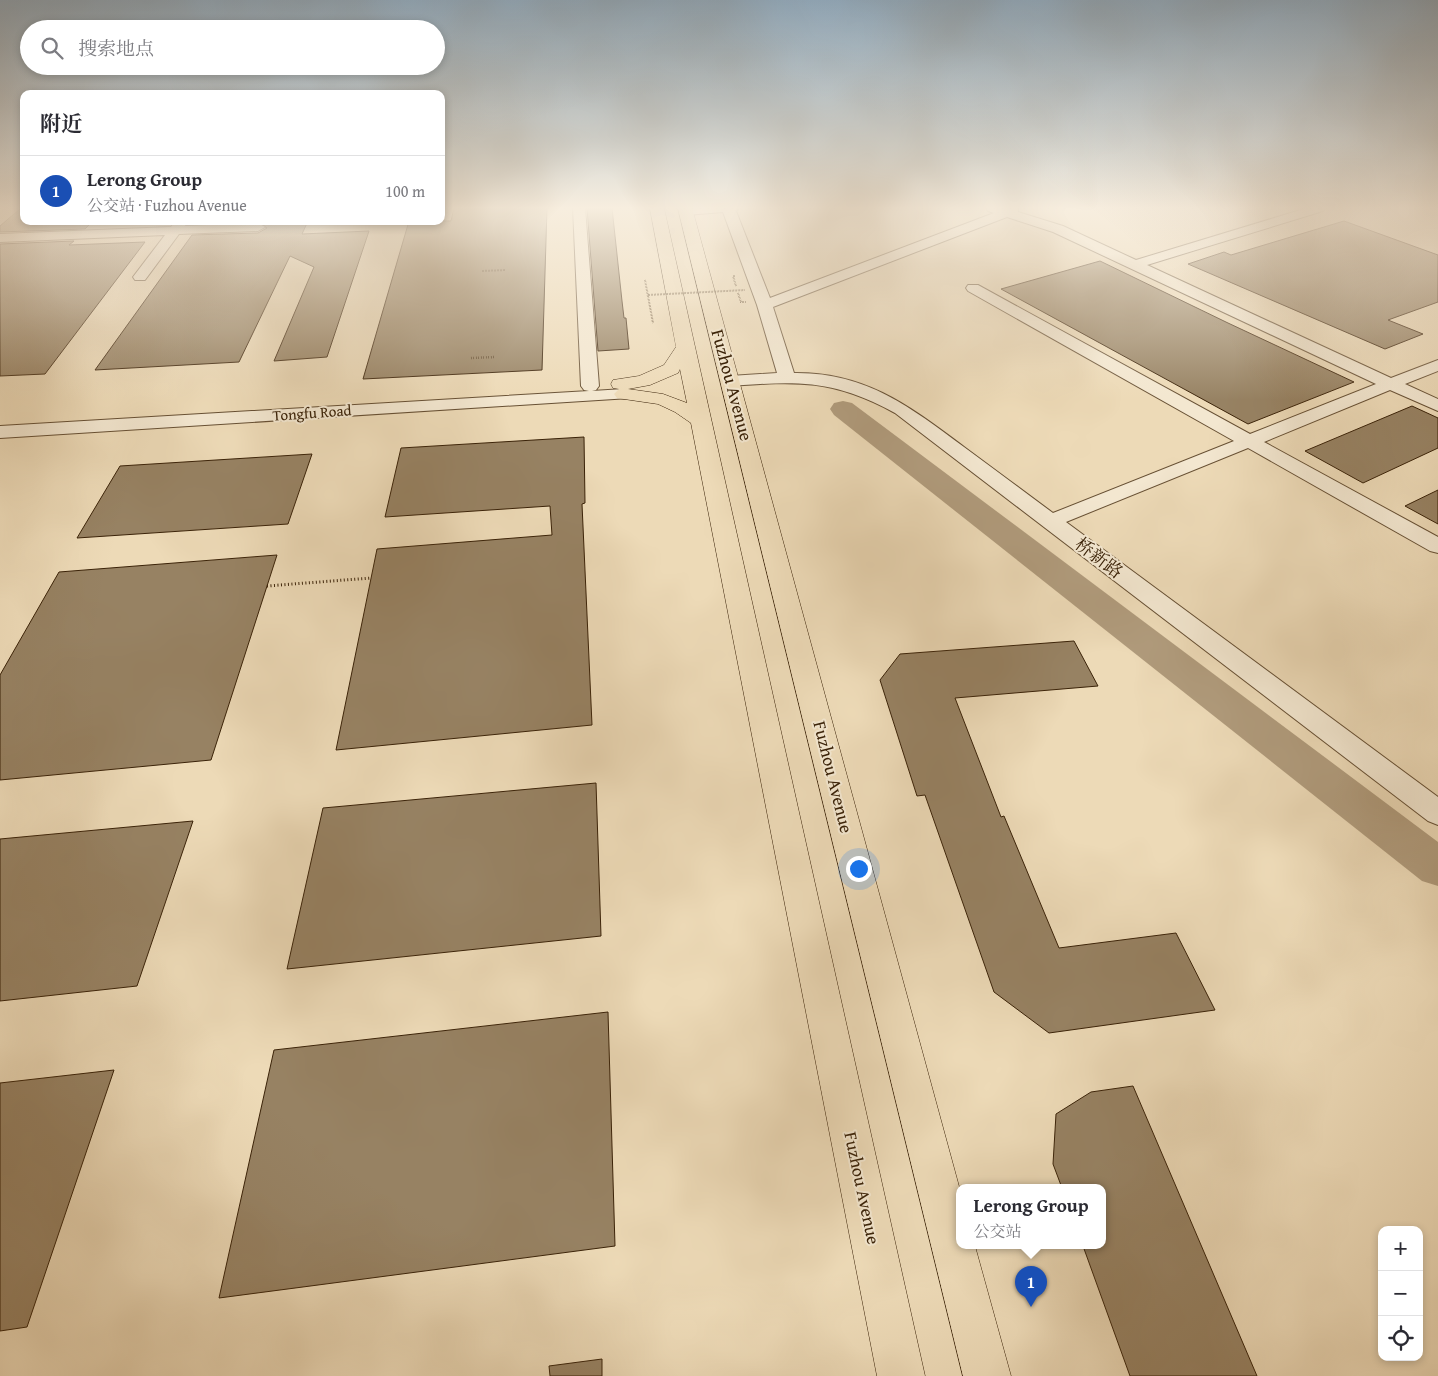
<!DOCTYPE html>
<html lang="zh">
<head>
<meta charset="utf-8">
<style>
  :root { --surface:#fff; --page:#f7f7f7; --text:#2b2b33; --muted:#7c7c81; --line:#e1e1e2; --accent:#7c3aed }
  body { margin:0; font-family:"Gentium Book Plus","Noto Serif SC",serif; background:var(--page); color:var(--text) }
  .controls { position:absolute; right:15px; bottom:15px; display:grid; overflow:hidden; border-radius:10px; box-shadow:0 2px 8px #0003 }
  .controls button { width:45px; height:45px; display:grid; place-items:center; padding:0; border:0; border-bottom:1px solid var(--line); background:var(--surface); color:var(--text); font:25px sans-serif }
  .you { position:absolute; left:858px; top:868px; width:18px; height:18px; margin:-12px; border:4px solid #fff; border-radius:50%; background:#1a73e8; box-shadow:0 0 0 8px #1a73e833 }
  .badge { display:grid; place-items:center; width:32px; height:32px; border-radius:50%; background:var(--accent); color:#fff; font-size:16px; font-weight:700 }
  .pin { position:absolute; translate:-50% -41px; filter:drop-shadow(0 1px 2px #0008) }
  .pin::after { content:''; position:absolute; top:26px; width:18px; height:15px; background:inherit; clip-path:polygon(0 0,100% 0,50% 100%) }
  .popup { position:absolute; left:956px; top:1184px; width:150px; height:65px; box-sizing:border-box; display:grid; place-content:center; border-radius:10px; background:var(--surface); filter:drop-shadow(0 1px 4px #0005); font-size:16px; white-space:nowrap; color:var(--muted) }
  .popup b { font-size:19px; color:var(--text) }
  .popup::after { content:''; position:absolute; left:50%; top:100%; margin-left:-10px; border:10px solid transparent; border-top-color:var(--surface) }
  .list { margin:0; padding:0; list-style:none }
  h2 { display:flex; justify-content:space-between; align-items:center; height:65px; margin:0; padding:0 20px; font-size:21px }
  h2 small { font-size:16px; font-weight:400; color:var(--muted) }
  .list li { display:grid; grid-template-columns:32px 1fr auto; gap:15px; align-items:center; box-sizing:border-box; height:70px; padding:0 20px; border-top:1px solid var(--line) }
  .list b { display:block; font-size:19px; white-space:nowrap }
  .list p { margin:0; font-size:16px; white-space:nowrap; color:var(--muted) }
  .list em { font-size:16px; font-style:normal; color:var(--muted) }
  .icon { flex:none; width:28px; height:28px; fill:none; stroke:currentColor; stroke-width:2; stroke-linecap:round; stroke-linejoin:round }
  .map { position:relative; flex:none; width:1438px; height:1376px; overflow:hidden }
  .search { position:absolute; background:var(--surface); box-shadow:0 2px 8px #0003; left:20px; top:20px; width:425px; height:55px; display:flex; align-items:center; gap:12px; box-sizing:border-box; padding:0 18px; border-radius:28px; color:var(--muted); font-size:19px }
  .panel { position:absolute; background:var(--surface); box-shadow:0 2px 8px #0003; left:20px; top:90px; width:425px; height:135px; border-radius:10px }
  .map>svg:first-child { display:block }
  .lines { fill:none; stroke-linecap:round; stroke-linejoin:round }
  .river { fill:#b09b7c; fill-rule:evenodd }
  .building { fill:#978263; stroke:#3a2208 }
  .minor-casing { stroke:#675034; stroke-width:2 }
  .major-casing { stroke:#3a2208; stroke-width:1 }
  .path-far2 { stroke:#3a2208; stroke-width:2; stroke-dasharray:0.5 1; stroke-linecap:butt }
  .path-far1 { stroke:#3a2208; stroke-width:2.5; stroke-dasharray:0.5 2; stroke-linecap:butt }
  .path { stroke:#3a2208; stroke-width:3; stroke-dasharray:1 2.5; stroke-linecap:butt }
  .minor { fill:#f3e7d0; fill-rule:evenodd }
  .major { fill:#eddab7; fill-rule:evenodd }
  .path-bridge { stroke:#3a2208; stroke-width:2; stroke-dasharray:0.5 1; stroke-linecap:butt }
  .labels { text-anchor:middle; stroke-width:4; stroke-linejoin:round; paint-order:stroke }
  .far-street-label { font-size:15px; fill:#3a2208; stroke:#f3e7d0 }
  .street-label { font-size:18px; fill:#3a2208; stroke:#f3e7d0 }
</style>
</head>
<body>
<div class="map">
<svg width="1438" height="1376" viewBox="0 0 1438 1376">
  <rect width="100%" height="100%" fill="#eddab7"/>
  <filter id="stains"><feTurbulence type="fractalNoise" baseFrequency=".004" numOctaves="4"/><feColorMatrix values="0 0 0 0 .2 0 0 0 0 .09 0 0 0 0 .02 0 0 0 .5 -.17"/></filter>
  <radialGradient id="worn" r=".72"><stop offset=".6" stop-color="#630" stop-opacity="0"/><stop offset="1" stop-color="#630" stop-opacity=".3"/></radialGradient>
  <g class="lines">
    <path class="river" d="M843 401 852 403 1438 842V886L1422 881 834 415 830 409 834 403Z"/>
  </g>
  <path class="building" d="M21 208H24V221H93L85 229 0 232V226Z
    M454 208H547L542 370 363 379 409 221H451Z
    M587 208H612L622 301 624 318H626L629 349 598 351Z
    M258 221H308L302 234 369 231 327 357 274 361 314 267 290 256 239 362 95 370 192 235 258 233 267 228Z
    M1344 221 1438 255V302L1388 320 1423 334 1385 349 1188 264 1224 252 1231 255Z
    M74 241 69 245 145 242 45 374 0 376V244Z
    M1100 261 1228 323 1354 382 1248 424 1001 289Z
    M1412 406 1438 418V448L1363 483 1305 451Z
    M584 437 585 503 582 504 592 725 336 750 377 549 552 535 550 506 385 517 401 448Z
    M312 454 288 524 77 538 120 466Z
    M1438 490V524L1405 506Z
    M277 555 211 760 0 780V675L59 572Z
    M1074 641 1098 686 955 698 1001 817 1004 816 1059 948 1176 933 1215 1010 1049 1033 994 992 925 795 917 796 880 680 900 654Z
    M596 783 601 936 287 969 323 808Z
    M193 821 137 986 0 1001V839Z
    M608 1012 615 1246 219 1298 274 1050Z
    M114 1070 27 1327 0 1331V1083Z
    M1133 1086 1257 1376H1130L1083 1246H1102V1188H1062L1053 1164 1056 1114 1091 1092Z
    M602 1359V1376H550L549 1366Z"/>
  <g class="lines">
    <g class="minor-casing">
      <path id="minor" d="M573 208H585L599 386 596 390 592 391 624 389 630 390 633 394 630 398 0 438V426L589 391 584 390 581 386Z
        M682 208H739L736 211 770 298 994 213 988 211 986 208H1018V212L1063 226 1136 260 1307 208H1325L1323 211 1147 265 1391 378 1438 360V371L1405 384 1438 399V411L1390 390 1264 442 1438 537V553L1430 551 1248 448 1066 522 1438 797V825L1428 821 895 413C833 379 798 381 730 386L724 385 721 381 724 377 730 376 777 373 757 305 723 212 686 215 680 211ZM1007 217 1053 232 1376 384 1250 434 978 285H968L966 288 968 291 1234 441 1053 513C1023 491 994 469 964 447 910 407 866 372 794 373L773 307Z
        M175 221H188L185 226 258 223 265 227 258 231 179 234 145 280H135L133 277 165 235 0 242V234L171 227Z"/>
    </g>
    <g class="major-casing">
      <path id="major" d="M650 208H664L925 1376H877L691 423 675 412 658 404 617 398 614 394 619 389 613 388 611 384 613 380 639 376 664 365 676 347ZM680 369 687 403 663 394 628 389 650 385 678 373Z
        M678 208H692L960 1190V1246H975L1011 1376H963Z"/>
    </g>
    <path class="path-far2" d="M482 271 505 270
      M735 276H733L736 286
      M645 280 653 323
      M738 293 741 302H746"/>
    <path class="path-far1" d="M471 358 495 357"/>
    <path class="path" d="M267 586 371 578"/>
    <use href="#minor" class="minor"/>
    <use href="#major" class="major"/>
    <path class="path-bridge" d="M648 295 745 290"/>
  </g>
  <linearGradient id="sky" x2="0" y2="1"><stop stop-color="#91aabd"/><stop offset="0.52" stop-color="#f7eedf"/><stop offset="1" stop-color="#f7eedf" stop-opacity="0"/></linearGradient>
  <rect width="1438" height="400" fill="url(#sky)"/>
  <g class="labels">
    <g class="far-street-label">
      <text transform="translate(312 413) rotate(-4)" y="5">Tongfu Road</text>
    </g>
    <g class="street-label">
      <text transform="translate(732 385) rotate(75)" y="6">Fuzhou Avenue</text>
      <text transform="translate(1099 558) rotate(37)" y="6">桥新路</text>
      <text transform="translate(833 777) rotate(76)" y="6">Fuzhou Avenue</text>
      <text transform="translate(862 1188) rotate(78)" y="6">Fuzhou Avenue</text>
    </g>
  </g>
  <rect width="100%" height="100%" filter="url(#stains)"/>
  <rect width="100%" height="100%" fill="url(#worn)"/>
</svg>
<div class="controls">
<button>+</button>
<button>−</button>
<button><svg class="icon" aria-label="locate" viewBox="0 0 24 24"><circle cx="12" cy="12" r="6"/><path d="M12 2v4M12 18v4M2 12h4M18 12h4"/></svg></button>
</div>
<div class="you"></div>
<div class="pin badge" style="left:1031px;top:1307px;background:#1a4fb4">1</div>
<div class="popup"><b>Lerong Group</b>公交站</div>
<div class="search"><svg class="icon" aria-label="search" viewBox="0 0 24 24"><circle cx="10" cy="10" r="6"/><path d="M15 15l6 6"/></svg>搜索地点</div>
<section class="panel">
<h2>附近<small></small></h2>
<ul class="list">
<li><span class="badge" style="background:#1a4fb4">1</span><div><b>Lerong Group</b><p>公交站 · Fuzhou Avenue</p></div><em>100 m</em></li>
</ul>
</section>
</div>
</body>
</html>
